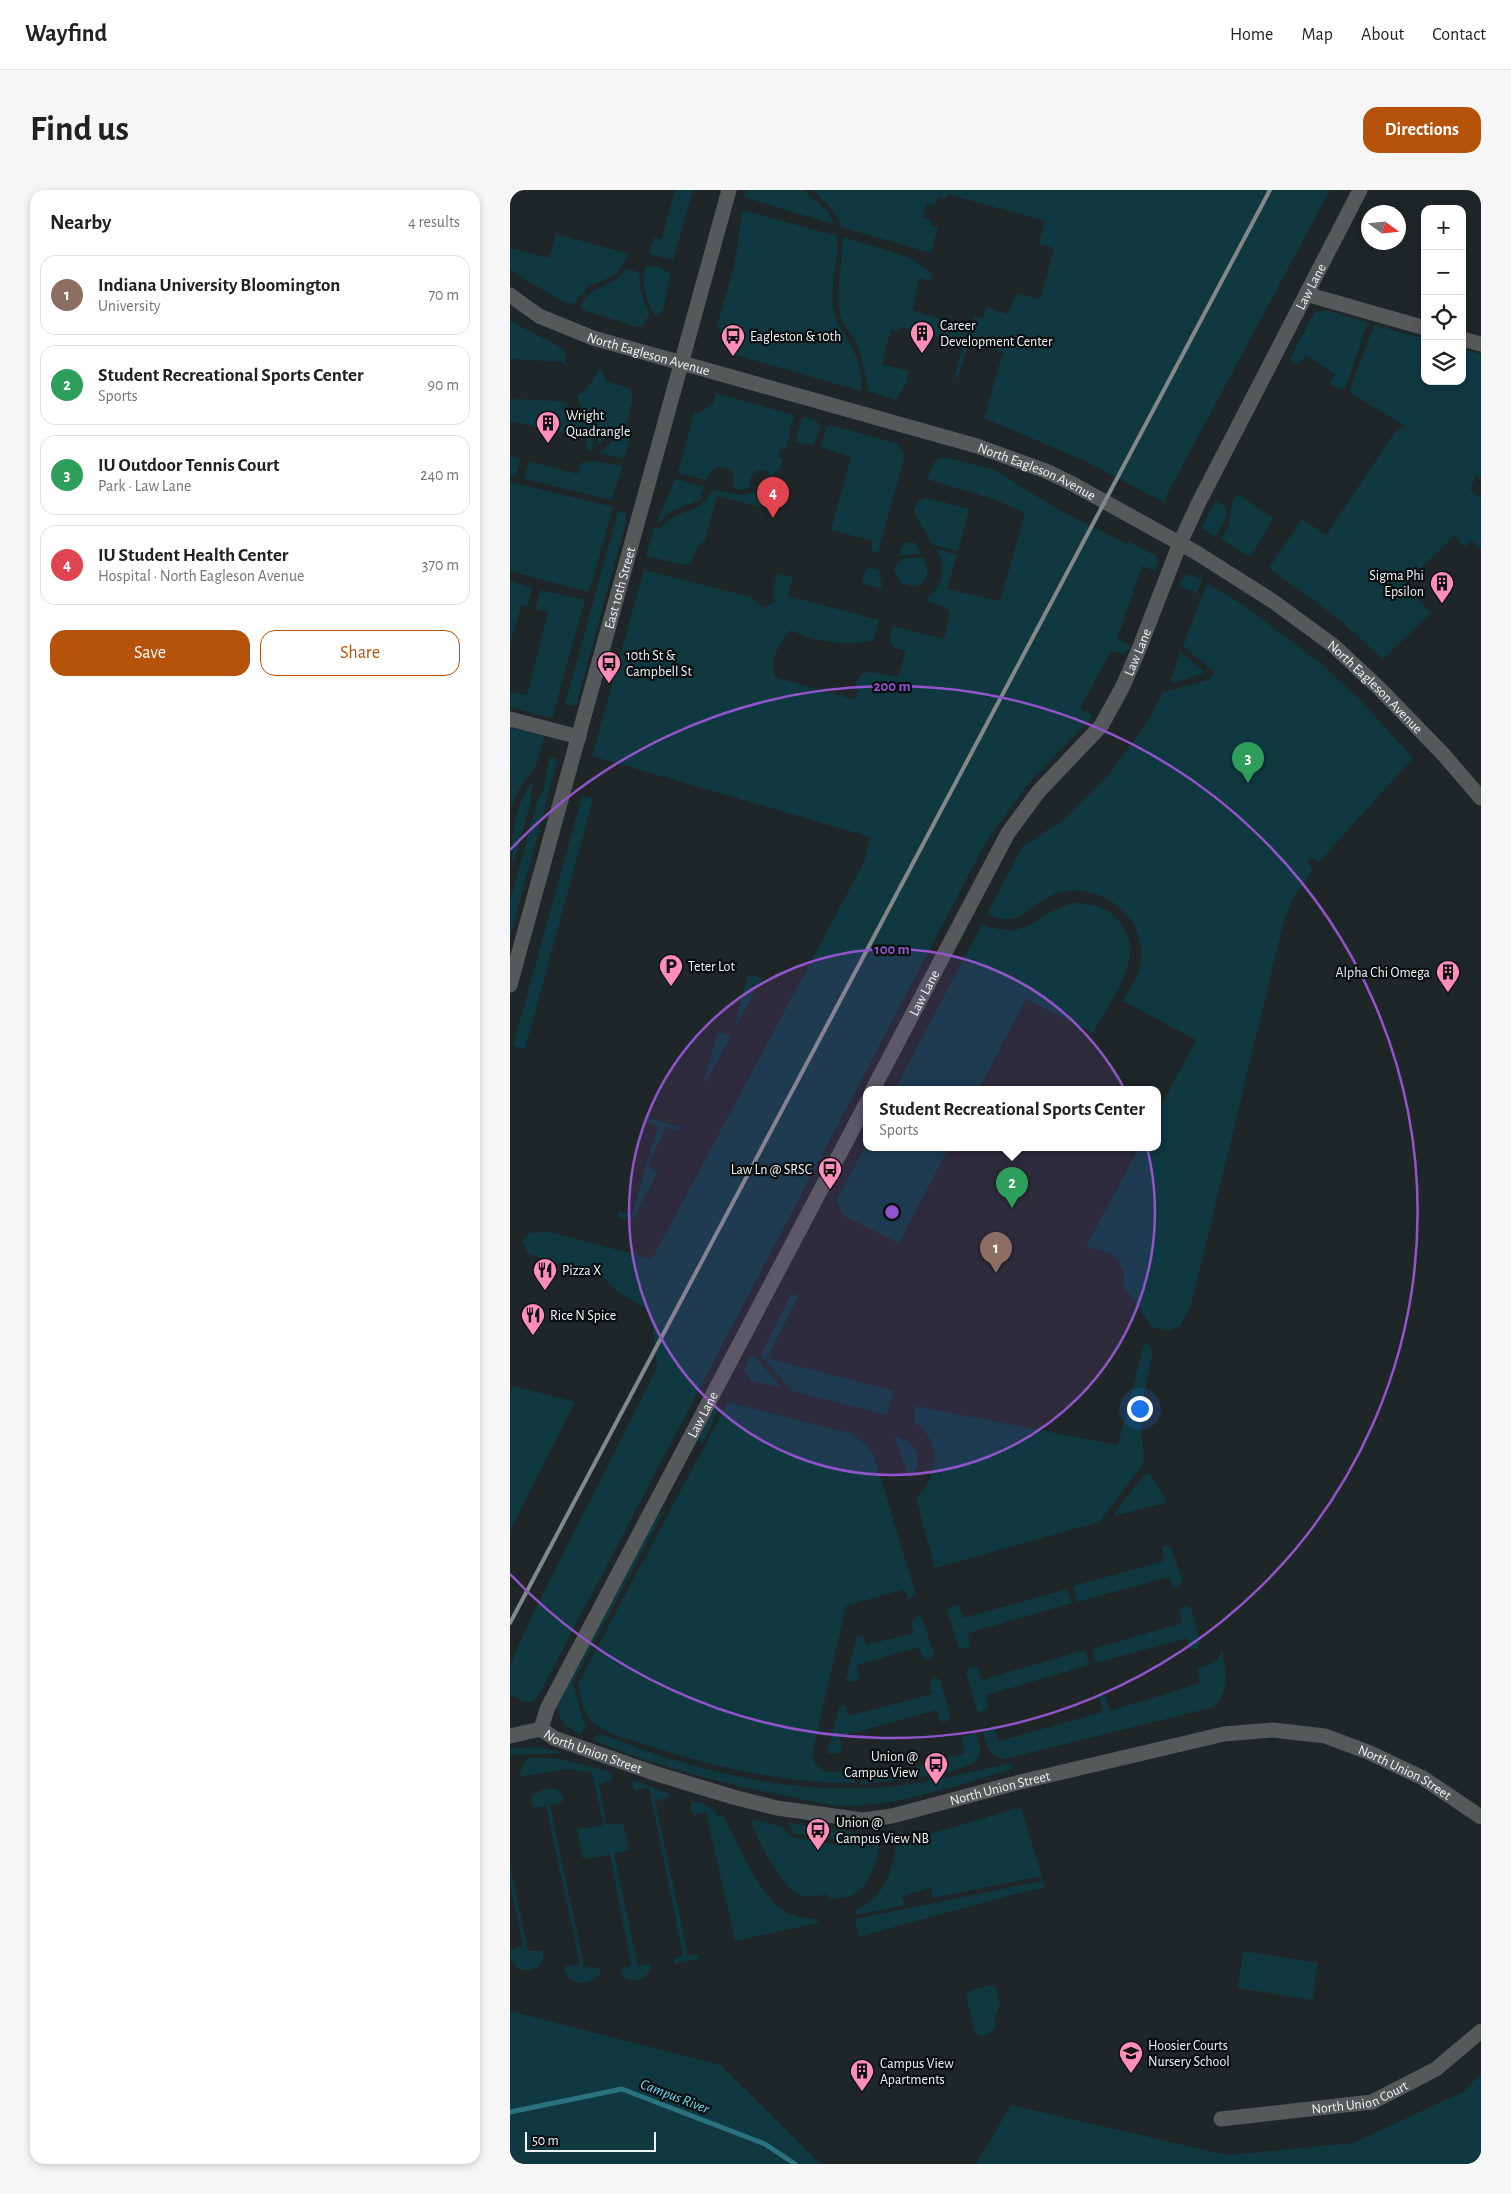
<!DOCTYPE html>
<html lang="en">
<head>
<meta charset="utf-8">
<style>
  :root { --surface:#fff; --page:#f6f6f6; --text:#202124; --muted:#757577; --line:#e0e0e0; --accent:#b45309 }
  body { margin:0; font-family:"Alegreya Sans",sans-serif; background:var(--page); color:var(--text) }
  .controls { position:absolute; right:15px; top:15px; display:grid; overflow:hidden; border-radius:10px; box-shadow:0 2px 8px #0003 }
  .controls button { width:45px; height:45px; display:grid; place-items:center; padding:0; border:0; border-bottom:1px solid var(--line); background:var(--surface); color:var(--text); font:25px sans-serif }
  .compass { position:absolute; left:851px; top:15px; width:45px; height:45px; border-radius:50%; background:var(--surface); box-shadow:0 2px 8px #0003; rotate:105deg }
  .scale { position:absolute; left:15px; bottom:12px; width:131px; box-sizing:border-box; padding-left:5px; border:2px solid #eff4f5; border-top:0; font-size:14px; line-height:18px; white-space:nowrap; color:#eff4f5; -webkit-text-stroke:4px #0b0e0f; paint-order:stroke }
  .you { position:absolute; left:629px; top:1218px; width:18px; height:18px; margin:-12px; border:4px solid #fff; border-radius:50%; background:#1a73e8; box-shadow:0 0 0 8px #1a73e833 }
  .badge { display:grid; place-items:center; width:32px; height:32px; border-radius:50%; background:var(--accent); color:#fff; font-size:16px; font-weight:700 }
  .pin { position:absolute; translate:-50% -41px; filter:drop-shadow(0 1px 2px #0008) }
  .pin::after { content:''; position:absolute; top:26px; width:18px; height:15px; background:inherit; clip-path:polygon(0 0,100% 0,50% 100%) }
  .popup { position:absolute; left:353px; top:896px; width:298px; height:65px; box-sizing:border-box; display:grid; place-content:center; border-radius:10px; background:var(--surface); filter:drop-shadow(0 1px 4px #0005); font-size:16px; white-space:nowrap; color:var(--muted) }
  .popup b { font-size:19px; color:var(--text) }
  .popup::after { content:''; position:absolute; left:50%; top:100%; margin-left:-10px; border:10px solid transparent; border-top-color:var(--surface) }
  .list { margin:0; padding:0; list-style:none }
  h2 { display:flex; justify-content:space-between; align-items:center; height:65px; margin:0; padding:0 20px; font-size:21px }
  h2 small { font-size:16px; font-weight:400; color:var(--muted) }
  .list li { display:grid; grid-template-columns:32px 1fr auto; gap:15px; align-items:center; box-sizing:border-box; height:80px; margin:0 10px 10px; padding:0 10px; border:1px solid var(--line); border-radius:15px }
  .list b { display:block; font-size:19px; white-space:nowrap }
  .list p { margin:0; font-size:16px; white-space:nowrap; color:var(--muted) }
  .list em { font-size:16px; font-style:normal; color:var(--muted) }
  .actions { display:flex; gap:10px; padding:15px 20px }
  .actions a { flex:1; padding:11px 0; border:1px solid var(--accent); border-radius:15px; text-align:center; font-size:18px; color:var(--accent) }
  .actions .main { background:var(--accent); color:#fff }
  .icon { flex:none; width:28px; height:28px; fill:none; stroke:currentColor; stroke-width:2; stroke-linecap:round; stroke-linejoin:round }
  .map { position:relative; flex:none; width:971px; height:1974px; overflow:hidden; border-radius:15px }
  header { display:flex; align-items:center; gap:30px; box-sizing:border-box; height:70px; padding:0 25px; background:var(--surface); border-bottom:1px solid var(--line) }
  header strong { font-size:24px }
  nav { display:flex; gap:28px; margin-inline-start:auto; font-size:18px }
  .intro { display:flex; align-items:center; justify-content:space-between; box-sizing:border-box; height:120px; padding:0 30px }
  h1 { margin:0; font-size:35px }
  .button { padding:12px 22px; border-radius:15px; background:var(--accent); color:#fff; font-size:18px; font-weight:700 }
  main { display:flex; gap:30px; padding:0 30px }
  aside { flex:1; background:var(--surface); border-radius:15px; box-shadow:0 2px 8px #0003 }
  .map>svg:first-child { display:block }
  .green { fill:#0f3841 }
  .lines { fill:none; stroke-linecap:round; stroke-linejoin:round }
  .stream { stroke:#2b7280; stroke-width:5 }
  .minor { stroke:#555959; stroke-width:15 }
  .tertiary { stroke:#555959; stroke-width:15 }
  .rail { stroke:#83898b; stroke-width:4 }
  .ring { fill:none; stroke:#9254ca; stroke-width:2.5 }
  .labels { text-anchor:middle; stroke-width:4.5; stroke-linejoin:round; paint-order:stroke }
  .street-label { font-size:14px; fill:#eff4f5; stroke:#0b0e0f }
  .poi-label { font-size:14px; fill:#eff4f5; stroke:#0b0e0f; text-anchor:start }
  .water-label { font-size:15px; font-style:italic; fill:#6fd9f0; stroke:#0b0e0f }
  .centre { fill:#9254ca; stroke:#0b0e0f; stroke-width:2.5 }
  .ring-label { font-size:15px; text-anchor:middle; font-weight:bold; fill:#9254ca; stroke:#0b0e0f; stroke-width:4.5; stroke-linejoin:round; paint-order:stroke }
</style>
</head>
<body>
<header>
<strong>Wayfind</strong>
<nav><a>Home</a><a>Map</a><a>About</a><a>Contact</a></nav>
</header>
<div class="intro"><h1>Find us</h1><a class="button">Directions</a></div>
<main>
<aside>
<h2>Nearby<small>4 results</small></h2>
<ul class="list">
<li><span class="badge" style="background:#8d6e63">1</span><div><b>Indiana University Bloomington</b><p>University</p></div><em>70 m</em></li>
<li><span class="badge" style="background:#2e9e5b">2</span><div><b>Student Recreational Sports Center</b><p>Sports</p></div><em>90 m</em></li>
<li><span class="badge" style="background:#2e9e5b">3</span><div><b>IU Outdoor Tennis Court</b><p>Park · Law Lane</p></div><em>240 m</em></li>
<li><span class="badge" style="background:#e0444e">4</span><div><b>IU Student Health Center</b><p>Hospital · North Eagleson Avenue</p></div><em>370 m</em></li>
</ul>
<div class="actions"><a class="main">Save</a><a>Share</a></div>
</aside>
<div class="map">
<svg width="971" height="1974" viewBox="0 0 971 1974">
  <rect width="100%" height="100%" fill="#1f2628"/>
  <path class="green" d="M165 0H183L163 70 139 64 144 47 152 49Z
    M236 0H294L317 21 325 35 234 7Z
    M303 0H820L653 312 575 271 474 228 493 162 460 151 448 187 445 186 453 154 390 137 389 142 381 140 372 174 399 181 397 192 386 210 359 202 349 157 332 131 330 123 328 108 333 47 401 68 423 85 421 91 410 88 402 120 460 139 464 126 473 129 477 117 497 124 507 103 530 109 544 58 529 54 535 31 437 4 436 9 428 7 425 16 416 13 413 27 421 30 420 35 428 37 421 63 331 37 324 21Z
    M232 20 327 46C330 71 318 98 324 123 327 135 334 142 340 153 347 165 354 187 351 201L219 163 207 135 225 73Z
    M46 44 119 64 106 85 79 96 63 114 57 113 17 91 0 79V58L39 68Z
    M136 76 149 77 161 84 152 122 148 126 145 125C137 113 129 89 136 76Z
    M116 79 129 82 130 98 139 125 133 135 126 137 73 120 71 117C76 95 104 98 116 79Z
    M814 120 858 132 836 197 832 200 819 194 825 184 796 165 788 175 781 170V166L805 122Z
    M0 131 52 158 55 162 56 177 52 172 0 169Z
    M864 135 915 149V191H952V159L971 164V289L966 286 960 299 971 309V359L961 350 955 357 945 346 894 394 921 423 873 469 827 428 759 378 792 329 816 345 885 242 895 236 839 202Z
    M89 179 93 181 92 185 96 186 95 191 119 198 123 207 117 233 88 254V237L71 217 67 206 79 196Z
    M206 203 284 225 276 259 270 258 268 267 273 269 270 278 261 286 255 280 245 281 241 287 240 297 232 300 223 298V284C219 277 211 276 204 278L195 290 168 283 184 222 189 223 203 213Z
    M0 209 51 211 70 224 82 235 84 243 82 261 75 259 77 249 0 231Z
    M292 227 308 231 307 234 311 235 303 256 285 251Z
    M320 235 386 253 394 263 393 272 368 363 361 361 363 351 321 340 341 267 311 258 316 237H319Z
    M121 236H123L114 269 89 263Z
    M0 266 11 269 6 287 0 286Z
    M434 267 485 280 542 316 617 354 618 351 646 366 649 370 645 381 632 376 607 449 621 455 615 464 601 461 570 518 583 526 518 594 476 652 31 1501 23 1512H14L0 1505V1475L27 1415 147 1178 142 1130 138 1120 109 1103 92 1086 18 1064 12 1051 19 1043 36 1041 142 1069 354 672 360 647 82 566 134 380 241 407 253 418 265 412 263 401 267 383 283 387 278 406 369 430 363 451C335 455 307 454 281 440 269 453 260 469 265 487L345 510 348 502 345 494 349 487 357 481 388 487 396 461 385 458 380 453 382 436 434 449 440 423 437 418 417 411C418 406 420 406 424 402 435 390 434 373 427 359L447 365 437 399 490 411 515 323 486 310 417 289 425 271Z
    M19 271 68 284 71 273 84 271 112 276 102 310 14 289Z
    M165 289 194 297 190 310 160 322 151 331 147 332Z
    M0 292 103 317 79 402 0 381Z
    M202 300 231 305 244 302 251 314 250 317 207 306 195 350 188 356 181 373 175 375 136 366 144 338H151C155 334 158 329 163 327 179 319 195 319 202 300Z
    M727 304 763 328 742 365 739 366 711 349 718 337 723 310Z
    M417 308 459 319 448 361 423 355 406 326 404 321 408 311Z
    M705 311 717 317 715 330 706 347 691 338Z
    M108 321 116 323V331L66 516 55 514Z
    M398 352 406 353 411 364 388 366 394 353Z
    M413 367C420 380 419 390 406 397L391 393 384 379 387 373H390L391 369Z
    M357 377 369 380 372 399 352 393Z
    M678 384 692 390 687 403 669 396 671 390Z
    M0 391 22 398 17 416 11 415 0 454Z
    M698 394 735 416 815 477 850 510 903 568 808 673 801 667 797 672 803 680 782 710 773 735 681 1116 670 1136 658 1141 642 1137 614 1097V1082L608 1071 601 1064 576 1057 629 957H647V923L686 850 613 811C618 801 626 791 629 780 634 765 630 742 620 729 602 704 567 693 538 707 513 720 509 738 477 724L512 657 557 627 598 585 635 536 653 502 698 490 705 482 673 457 693 402Z
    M31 400 75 410 42 528 0 517V502L17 505 38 422 25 419Z
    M670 462 695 482 665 493 660 492Z
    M0 537 34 546 26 576 10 598 1 618Z
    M40 567 48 569 0 747V712L28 608 33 603Z
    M24 590 21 606H22L3 676C0 645 4 615 24 590Z
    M72 606 83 609 15 859 3 856Z
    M564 713C582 713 600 717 611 734 616 741 620 749 620 759 622 784 595 820 583 843L516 809 469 899H385L472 734C520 753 522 723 564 713Z
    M238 785 252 788 227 834H225Z
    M209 842 221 846 196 892 194 891 207 844Z
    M134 926 171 938 168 942 156 937 138 975 148 982 122 1030 108 1027 107 1024 110 1022 122 1024 148 936 135 931Z
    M357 953V957H439L389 1053 334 1026 326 1011Z
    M281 1104 289 1106 257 1168 384 1201 377 1225 281 1201 251 1165Z
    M634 1153 639 1155 643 1163 632 1211 631 1232 634 1270 632 1276 589 1332 425 1378 406 1308C410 1303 415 1299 418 1293 431 1270 424 1246 404 1231L405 1216 608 1255Z
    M239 1167H246L272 1198 241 1191 234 1179Z
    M3 1196 65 1212 0 1341V1204Z
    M218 1212 340 1243 358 1256 364 1266 406 1405 398 1409 394 1399 336 1416 302 1565C308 1586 323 1584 341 1579L345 1593C271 1593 197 1576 128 1552 114 1547 96 1544 85 1534 73 1524 71 1508 68 1493Z
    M210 1215 193 1253 187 1251 205 1218Z
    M384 1246C408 1252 416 1268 400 1289Z
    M636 1283 640 1284 655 1307V1313L604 1326V1323Z
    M149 1323H153L63 1492 73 1531 77 1535 70 1544C55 1537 44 1527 50 1509Z
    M657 1355 662 1359 672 1391 668 1397H662L659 1387 567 1412 563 1396 654 1371 652 1358Z
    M557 1399 562 1413 458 1443 460 1457 449 1459 437 1419 445 1415 449 1416 453 1428Z
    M675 1416 681 1418 690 1453 687 1459H680L677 1448 586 1473 582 1459 672 1433 669 1421Z
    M406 1427 410 1426 413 1429 424 1465C422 1470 418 1471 413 1469L409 1457 347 1475 349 1489 340 1492 336 1490 347 1445 353 1447 356 1455 404 1443 401 1433Z
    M712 1459C715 1479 721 1506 701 1518L494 1569C479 1566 477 1555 473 1542L485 1539 489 1551 593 1522 589 1507 595 1505 600 1521 690 1493 687 1479C699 1475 709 1473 712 1459Z
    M575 1460 579 1475 476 1505 478 1518 471 1522 467 1521 456 1482 460 1477 468 1478 471 1490Z
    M424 1487 430 1490 441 1527C439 1531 434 1533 430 1531L427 1520 329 1547 332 1560 327 1564 317 1563 330 1515 336 1517 338 1526 422 1504 419 1493Z
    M466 1543C469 1552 473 1561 467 1569 458 1584 371 1592 351 1594L350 1592 455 1563 451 1547Z
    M92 1544C180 1581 290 1607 385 1596 424 1592 463 1581 501 1573L503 1579C450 1594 399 1613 344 1616 322 1617 298 1610 276 1606 211 1593 144 1576 83 1550L87 1545Z
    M30 1557 53 1563 0 1565V1558Z
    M23 1568 50 1569 97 1581 101 1584 102 1590 89 1594 96 1634H113L119 1660 104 1664 128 1776 140 1774 141 1777C138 1790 121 1795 111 1785L112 1778 121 1775 100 1665 73 1669 67 1639 94 1635 81 1581 73 1582 59 1579 8 1587 16 1569Z
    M123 1590 161 1604 160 1607 145 1611 178 1765 188 1764 189 1769 164 1774V1768L173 1765 139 1598 125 1600 122 1596Z
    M42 1598 48 1600 53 1607 52 1612 40 1615 74 1777 90 1778 91 1783C79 1796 64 1797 54 1781L56 1776 70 1774 36 1616 23 1618C15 1604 31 1600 42 1598Z
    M182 1612C195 1612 201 1617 209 1627L213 1624C226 1650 251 1710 277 1723 286 1727 297 1728 307 1729L308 1733 225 1751 196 1622 184 1625C179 1621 180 1617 182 1612Z
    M511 1617 532 1686 423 1708 421 1698 392 1706 395 1715 346 1725V1720C369 1710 380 1689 385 1664 386 1656 385 1648 389 1641L394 1643 396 1651Z
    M246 1630 273 1637 281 1647 333 1656 349 1647 368 1649C373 1662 359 1695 347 1703 339 1707 328 1708 320 1709L317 1704C308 1706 300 1708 290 1705 271 1697 250 1654 242 1635L243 1631Z
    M279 1633 347 1642 333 1651 282 1643Z
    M0 1676 18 1761H33V1768L29 1776C13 1786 0 1778 0 1760L13 1756 0 1694Z
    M531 1691 534 1692V1698L509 1703 348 1747 345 1729Z
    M733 1761 808 1773 802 1810 728 1798Z
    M481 1795 486 1796 490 1813 485 1827V1839L476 1845 470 1846 464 1841 456 1805 461 1800Z
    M0 1821 210 1875 311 1974H0Z
    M971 1883V1974H466L501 1915 717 1965 843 1953 953 1902Z"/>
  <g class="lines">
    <path class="stream" d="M0 1922 112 1899 255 1954 285 1974"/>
    <g class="minor">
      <path d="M796 104 915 138"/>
      <path d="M952 149 971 154"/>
      <path d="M0 529 69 547"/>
      <path id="s1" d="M363 899 498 643 529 601 591 536 612 498 629 459 670 353 688 314 850 0"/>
      <path id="s2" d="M31 1539 37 1519 357 912"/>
      <path id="s3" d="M0 1546 31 1539 44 1548 144 1583 223 1607 267 1618 353 1630 382 1626 510 1592 714 1544 763 1540 815 1546 858 1562 913 1588 971 1627"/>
      <path id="s4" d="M711 1929 862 1912 926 1879 971 1841"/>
    </g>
    <g class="tertiary">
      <path id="s5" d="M0 105 29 126 83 148 467 256 536 281 561 293 687 363 764 412 824 456 870 499 933 564 971 608"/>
      <path id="s6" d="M0 795 219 0"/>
    </g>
    <path class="rail" d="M0 1433 760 0"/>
  </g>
  <circle cx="382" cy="1022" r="263" fill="#9254ca" fill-opacity=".12"/>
  <g class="ring">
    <circle cx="382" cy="1022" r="263"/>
    <path d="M0 660A526 526 0 1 1 0 1384"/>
  </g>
  <defs>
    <g id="building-pin" transform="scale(1.25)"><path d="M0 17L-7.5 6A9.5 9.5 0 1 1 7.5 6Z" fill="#ff8eb9" stroke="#0b0e0f"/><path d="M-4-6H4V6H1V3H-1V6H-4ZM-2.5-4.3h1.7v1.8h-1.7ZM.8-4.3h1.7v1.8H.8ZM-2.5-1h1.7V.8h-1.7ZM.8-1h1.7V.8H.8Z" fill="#111"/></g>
    <g id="bus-pin" transform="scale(1.25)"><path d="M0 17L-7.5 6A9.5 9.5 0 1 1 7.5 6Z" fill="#ff8eb9" stroke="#0b0e0f"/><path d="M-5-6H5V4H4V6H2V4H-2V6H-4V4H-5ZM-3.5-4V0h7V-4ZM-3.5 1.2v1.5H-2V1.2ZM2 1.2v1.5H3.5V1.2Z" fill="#111"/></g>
    <g id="parking-pin" transform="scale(1.25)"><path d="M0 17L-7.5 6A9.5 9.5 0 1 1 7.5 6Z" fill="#ff8eb9" stroke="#0b0e0f"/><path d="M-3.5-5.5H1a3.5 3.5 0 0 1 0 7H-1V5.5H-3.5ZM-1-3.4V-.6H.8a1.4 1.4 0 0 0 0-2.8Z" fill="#111"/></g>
    <g id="restaurant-pin" transform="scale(1.25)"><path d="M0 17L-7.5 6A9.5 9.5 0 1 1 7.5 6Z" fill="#ff8eb9" stroke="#0b0e0f"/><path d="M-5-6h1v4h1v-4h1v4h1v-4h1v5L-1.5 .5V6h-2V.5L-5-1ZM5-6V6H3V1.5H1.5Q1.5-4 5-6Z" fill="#111"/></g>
    <g id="school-pin" transform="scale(1.25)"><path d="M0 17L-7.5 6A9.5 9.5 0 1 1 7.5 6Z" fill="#ff8eb9" stroke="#0b0e0f"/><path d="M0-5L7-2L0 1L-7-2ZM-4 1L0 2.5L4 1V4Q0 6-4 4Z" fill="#111"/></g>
  </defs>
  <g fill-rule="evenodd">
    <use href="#building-pin" x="412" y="143"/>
    <use href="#bus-pin" x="223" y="146"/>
    <use href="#building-pin" x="38" y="233"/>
    <use href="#building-pin" x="932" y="393"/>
    <use href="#bus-pin" x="99" y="473"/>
    <use href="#parking-pin" x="161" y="776"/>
    <use href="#building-pin" x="938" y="782"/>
    <use href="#bus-pin" x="320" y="979"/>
    <use href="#restaurant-pin" x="35" y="1080"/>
    <use href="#restaurant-pin" x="23" y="1125"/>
    <use href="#bus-pin" x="426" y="1574"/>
    <use href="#bus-pin" x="308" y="1640"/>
    <use href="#school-pin" x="621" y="1863"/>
    <use href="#building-pin" x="352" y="1881"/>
  </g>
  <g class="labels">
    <g class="street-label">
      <text dy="5" stroke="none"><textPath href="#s1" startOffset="919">Law Lane</textPath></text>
      <text dy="5" stroke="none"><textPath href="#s5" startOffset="152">North Eagleson Avenue</textPath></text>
      <text dy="5" stroke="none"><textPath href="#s5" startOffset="558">North Eagleson Avenue</textPath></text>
      <text dy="5" stroke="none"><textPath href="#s6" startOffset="412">East 10th Street</textPath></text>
      <text dy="5" stroke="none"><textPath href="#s1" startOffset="514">Law Lane</textPath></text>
      <text dy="5" stroke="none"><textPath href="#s5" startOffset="962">North Eagleson Avenue</textPath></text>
      <text dy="5" stroke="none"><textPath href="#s1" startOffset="109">Law Lane</textPath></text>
      <text dy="5" stroke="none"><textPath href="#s2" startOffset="354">Law Lane</textPath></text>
      <text dy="5" stroke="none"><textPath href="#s3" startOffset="89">North Union Street</textPath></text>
      <text dy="5" stroke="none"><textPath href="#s3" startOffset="929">North Union Street</textPath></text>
      <text dy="5" stroke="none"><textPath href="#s3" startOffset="509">North Union Street</textPath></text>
      <text dy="5" stroke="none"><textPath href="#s4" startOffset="141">North Union Court</textPath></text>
    </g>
    <g class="poi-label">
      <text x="430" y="140">Career<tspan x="430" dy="16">Development Center</tspan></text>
      <text x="240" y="151">Eagleston &amp; 10th</text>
      <text x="56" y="230">Wright<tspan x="56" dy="16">Quadrangle</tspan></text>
      <text x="914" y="390" text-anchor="end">Sigma Phi<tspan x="914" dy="16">Epsilon</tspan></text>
      <text x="116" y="470">10th St &amp;<tspan x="116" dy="16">Campbell St</tspan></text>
      <text x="178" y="781">Teter Lot</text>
      <text x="920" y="787" text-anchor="end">Alpha Chi Omega</text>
      <text x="302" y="984" text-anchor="end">Law Ln @ SRSC</text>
      <text x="52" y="1085">Pizza X</text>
      <text x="40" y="1130">Rice N Spice</text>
      <text x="408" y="1571" text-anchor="end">Union @<tspan x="408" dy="16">Campus View</tspan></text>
      <text x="326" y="1637">Union @<tspan x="326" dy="16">Campus View NB</tspan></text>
      <text x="638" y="1860">Hoosier Courts<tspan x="638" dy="16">Nursery School</tspan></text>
      <text x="370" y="1878">Campus View<tspan x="370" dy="16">Apartments</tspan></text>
    </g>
    <g class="water-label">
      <text transform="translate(165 1906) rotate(21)" y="5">Campus River</text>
    </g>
  </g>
  <circle cx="382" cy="1022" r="8" class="centre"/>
  <g class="ring-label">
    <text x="382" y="501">200 m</text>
    <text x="382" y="764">100 m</text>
  </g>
</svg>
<div class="controls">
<button>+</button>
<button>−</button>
<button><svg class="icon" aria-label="locate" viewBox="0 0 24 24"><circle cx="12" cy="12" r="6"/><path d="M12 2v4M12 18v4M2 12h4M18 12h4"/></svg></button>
<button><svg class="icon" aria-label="layers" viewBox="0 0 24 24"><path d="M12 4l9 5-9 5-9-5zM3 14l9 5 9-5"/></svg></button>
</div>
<svg class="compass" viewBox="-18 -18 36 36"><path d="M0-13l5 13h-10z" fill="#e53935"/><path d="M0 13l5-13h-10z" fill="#757577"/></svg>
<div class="scale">50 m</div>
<div class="you"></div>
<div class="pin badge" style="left:486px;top:1083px;background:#8d6e63">1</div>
<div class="pin badge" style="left:502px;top:1018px;background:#2e9e5b">2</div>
<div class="popup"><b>Student Recreational Sports Center</b>Sports</div>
<div class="pin badge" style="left:738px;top:593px;background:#2e9e5b">3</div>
<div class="pin badge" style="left:263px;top:328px;background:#e0444e">4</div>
</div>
</main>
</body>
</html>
